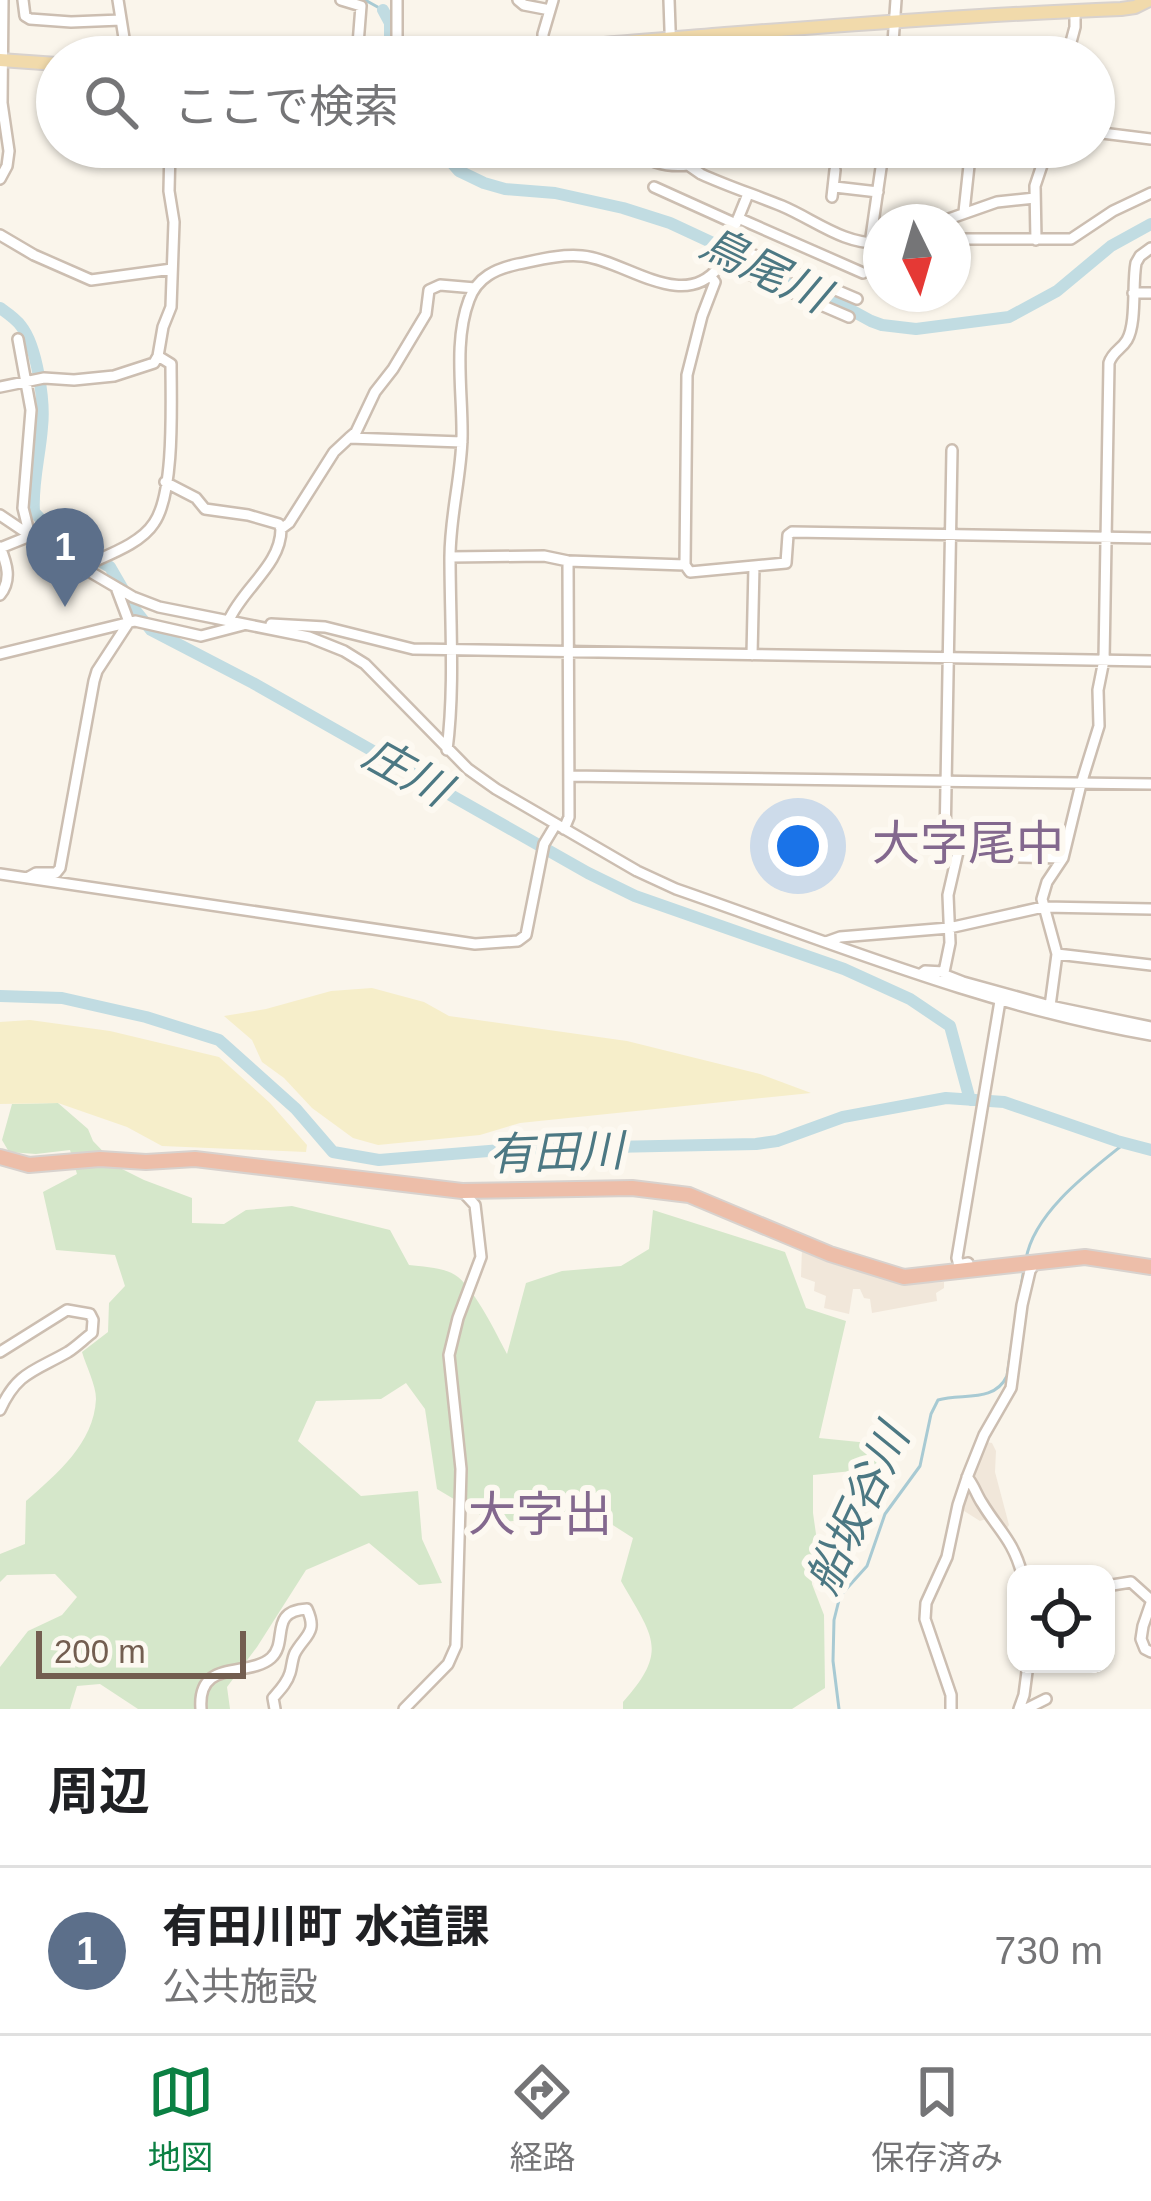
<!DOCTYPE html>
<html lang="ja">
<head>
<meta charset="utf-8">
<style>
  :root { --surface:#fff; --page:#f6f6f6; --text:#202124; --muted:#757577; --line:#e0e0e0; --accent:#0b8043 }
  body { margin:0; font-family:Arial,"Noto Sans JP",sans-serif; background:var(--page); color:var(--text) }
  .controls { position:absolute; right:36px; bottom:36px; display:grid; overflow:hidden; border-radius:24px; box-shadow:0 3px 9px #0004 }
  .controls button { width:108px; height:108px; display:grid; place-items:center; padding:0; border:0; border-bottom:3px solid var(--line); background:var(--surface); color:var(--text); font:60px sans-serif }
  .compass { position:absolute; left:863px; top:204px; width:108px; height:108px; border-radius:50%; background:var(--surface); box-shadow:0 3px 9px #0004; rotate:175deg }
  .scale { position:absolute; left:36px; bottom:30px; width:210px; box-sizing:border-box; padding-left:12px; border:6px solid #735e50; border-top:0; font-size:33px; line-height:42px; white-space:nowrap; color:#735e50; -webkit-text-stroke:9px #fdf9f1; paint-order:stroke }
  .you { position:absolute; left:798px; top:846px; width:42px; height:42px; margin:-30px; border:9px solid #fff; border-radius:50%; background:#1a73e8; box-shadow:0 0 0 18px #1a73e833 }
  .badge { display:grid; place-items:center; width:78px; height:78px; border-radius:50%; background:var(--accent); color:#fff; font-size:39px; font-weight:700 }
  .pin { position:absolute; translate:-50% -99px; filter:drop-shadow(0 3px 6px #0008) }
  .pin::after { content:''; position:absolute; top:63px; width:42px; height:36px; background:inherit; clip-path:polygon(0 0,100% 0,50% 100%) }
  .list { margin:0; padding:0; list-style:none }
  h2 { display:flex; justify-content:space-between; align-items:center; height:156px; margin:0; padding:0 48px; font-size:51px }
  h2 small { font-size:39px; font-weight:400; color:var(--muted) }
  .list li { display:grid; grid-template-columns:78px 1fr auto; gap:36px; align-items:center; box-sizing:border-box; height:168px; padding:0 48px; border-top:3px solid var(--line) }
  .list b { display:block; font-size:45px; white-space:nowrap }
  .list p { margin:0; font-size:39px; white-space:nowrap; color:var(--muted) }
  .list em { font-size:39px; font-style:normal; color:var(--muted) }
  .icon { flex:none; width:66px; height:66px; fill:none; stroke:currentColor; stroke-width:2; stroke-linecap:round; stroke-linejoin:round }
  .map { position:relative; flex:none; width:1151px; height:1709px; overflow:hidden }
  .search { position:absolute; background:var(--surface); box-shadow:0 3px 9px #0004; left:36px; right:36px; top:36px; height:132px; display:flex; align-items:center; gap:30px; box-sizing:border-box; padding:0 42px; border-radius:66px; color:var(--muted); font-size:45px }
  .sheet { height:324px; background:var(--surface) }
  nav { display:flex; justify-content:space-around; align-items:center; box-sizing:border-box; height:168px; border-top:3px solid var(--line); background:var(--surface); font-size:33px; color:var(--muted) }
  nav a { display:grid; justify-items:center; gap:6px }
  nav .on { color:var(--accent) }
  .map>svg:first-child { display:block }
  .residential { fill:#f1e7da }
  .green { fill:#d5e7ca }
  .sand { fill:#f6eeca }
  .lines { fill:none; stroke-linecap:round; stroke-linejoin:round }
  .stream { stroke:#a8cad3; stroke-width:3 }
  .river { stroke:#c1dce2; stroke-width:12 }
  .minor-casing { stroke:#ccbeb1; stroke-width:14 }
  .major-casing { stroke:#d8d2ce; stroke-width:16 }
  .highway-casing { stroke:#d8d2ce; stroke-width:18 }
  .minor { stroke:#fff; stroke-width:9 }
  .major { stroke:#f1daab; stroke-width:12 }
  .highway { stroke:#edbea9; stroke-width:14 }
  .labels { text-anchor:middle; stroke-width:12; stroke-linejoin:round; paint-order:stroke }
  .water-label { font-size:45px; font-style:italic; fill:#4c7883; stroke:#fdf9f1 }
  .quarter-label { font-size:48px; fill:#83688e; stroke:#fdf9f1 }
</style>
</head>
<body>
<div class="map">
<svg width="1151" height="1709" viewBox="0 0 1151 1709">
  <rect width="100%" height="100%" fill="#faf5eb"/>
  <path class="residential" d="M802 1248 870 1273 910 1284 944 1282V1288L936 1293 937 1301 872 1313 870 1299 864 1298 860 1289H853L849 1314 824 1308 826 1296 814 1291 815 1282 801 1277Z
    M986 1442 992 1443 996 1451 995 1472 1009 1525 1007 1528 995 1516 980 1521 961 1509Z"/>
  <path class="green" d="M58 1103 88 1129 93 1141 118 1167 144 1180 192 1198V1223L224 1224 246 1210 292 1206 390 1230 409 1265C424 1267 445 1267 458 1277 476 1292 496 1333 507 1354L526 1283 562 1271 621 1266 649 1249 653 1210 785 1252 806 1308 846 1321 819 1438 889 1445 891 1467 813 1475V1513L818 1548 811 1567 812 1584 824 1615 825 1688 792 1709H623V1702C670 1650 652 1636 621 1581L633 1538 594 1513 494 1523 437 1489 425 1409 406 1383 381 1399 316 1401 298 1441 361 1496 418 1491 422 1539 442 1583 419 1585 369 1543 306 1570 257 1647 227 1687 230 1709H138L100 1684 77 1686 70 1709H0V1667L28 1631 62 1615 77 1597 55 1574 7 1575 0 1582V1554L25 1544 26 1501C57 1474 94 1443 96 1399 96 1385 86 1366 82 1352L108 1332 109 1303 125 1286 115 1255 56 1250 43 1192 77 1174 70 1150 36 1154 9 1152 2 1140 12 1104Z"/>
  <path class="sand" d="M372 988 424 1002 449 1016 627 1041 760 1074 811 1093 520 1123 480 1135 378 1145 353 1138 312 1108 284 1078 262 1062 252 1040 224 1016 266 1009 331 991Z
    M30 1020 110 1031 219 1057 270 1103 307 1145 306 1152 162 1146 127 1127 58 1103 0 1104V1022Z"/>
  <g class="lines">
    <path class="stream" d="M365 0 383 10
      M1026 1259C1034 1212 1090 1171 1125 1143
      M1019 1300 1024 1268
      M839 1709 833 1661 834 1620 840 1596 867 1566 885 1514 920 1466 931 1414 938 1400C963 1393 994 1403 1007 1376L1017 1310"/>
    <path class="river" d="M383 10 390 23V57
      M438 147 459 171 484 183 505 189 555 193 623 208 670 223 816 291 871 321 882 325 916 329 1009 317 1057 291 1111 246 1151 224
      M0 308C7 313 16 319 21 326 37 346 45 402 42 427 40 456 32 483 34 512L56 536 110 567 135 610 151 630 253 683 588 873 635 896 844 969 910 999 950 1026 970 1100
      M0 996 62 998 146 1017 219 1040 296 1109 333 1152 379 1160 514 1149 756 1144 777 1141 843 1117 946 1098 1004 1102 1117 1141 1151 1150"/>
    <g class="minor-casing">
      <path id="minor" d="M23 0 25 16 30 19 71 22 121 20
        M118 0 127 57
        M341 0 361 6 357 57
        M518 0 524 5 550 10
        M669 0 671 57
        M543 49V34L553 0
        M397 57V0
        M892 57 896 0
        M1067 57 1075 27V11
        M1094 132 1151 139
        M626 147C646 160 664 168 688 165
        M680 147 688 165 701 174C727 186 755 195 782 206 815 220 844 245 881 243
        M0 179 7 166 9 151 2 103 3 0
        M654 187 736 224
        M835 187 878 192
        M832 197 835 170
        M964 212 971 147
        M738 218 863 273
        M940 222 997 202 1035 198
        M0 235 34 255 91 280 172 269
        M953 239H1071L1113 211 1151 193
        M1036 240 1035 186 1048 147
        M729 241 742 250 857 299
        M870 244 884 147
        M1151 248 1140 256 1136 263C1132 283 1137 323 1127 340 1121 350 1113 351 1109 363L1104 660 1098 690 1099 726 1081 784 1063 858 1047 882 1042 899 1057 954 1050 1006 1151 1027
        M721 262 849 317
        M1133 293H1151
        M18 339 31 410 23 508 30 536
        M0 387 44 378 74 380 114 376 154 363 158 356 163 327 171 307 174 222 169 191 170 147
        M349 438 356 432 375 392 393 369 426 314 429 290 440 285 475 288
        M952 450 945 842 960 843
        M165 482 196 498 205 509 248 515 279 524 281 529
        M0 515 46 546 133 597 159 607 309 637 344 651 365 664 468 769 496 789 637 871 676 889C832 943 987 1007 1151 1035
        M0 548 30 536
        M450 557 544 556 568 561 685 565 690 572 754 566 752 655
        M685 565 687 375 702 316 715 282 711 277
        M754 566 786 563 788 535 792 532 1151 538
        M82 567C104 556 140 545 154 523 175 493 171 402 171 364L158 356
        M0 595C12 580 7 564 0 547
        M229 620C243 588 281 565 281 529L289 523 334 452 349 438 462 442
        M271 624 325 627 413 649 1151 661
        M0 654 135 621 201 636 243 625
        M447 750C455 686 450 621 450 557 450 516 461 478 462 438 463 394 453 342 469 300 477 277 496 269 518 264 538 260 561 254 582 256 625 260 682 312 718 268L748 194
        M569 776 1151 784
        M564 829 569 817 568 561
        M0 874 475 944 518 941 526 935 544 844 556 824
        M27 878 36 873H56L60 868 94 681 97 671 129 622 117 590
        M826 942 840 937 949 928 1043 907 1151 909
        M1057 954 1151 965
        M944 972 945 975 963 982 1050 1006 1051 1008
        M921 974 925 971 944 972 950 943 948 895 960 843 992 841 1007 847 1020 857 1063 858
        M968 1263 959 1265 957 1258 1000 1001
        M0 1352 67 1310 90 1314 93 1320 92 1333C84 1339 76 1347 68 1352 35 1371 17 1372 0 1410
        M967 1477C974 1485 976 1494 982 1503 999 1531 1013 1540 1022 1574
        M1106 1586 1131 1582 1151 1600
        M1151 1603 1143 1626 1141 1639 1145 1649 1151 1652
        M201 1709C197 1658 248 1678 271 1658 289 1642 268 1611 307 1609 318 1633 305 1635 295 1653 292 1659 292 1667 290 1673 287 1683 280 1690 273 1698L275 1709
        M404 1709 448 1664 456 1646 461 1469 449 1355 458 1318 481 1257 475 1205 462 1191
        M951 1709V1695L925 1619 926 1603 947 1557 958 1505 968 1475 984 1435 1011 1388 1022 1305 1030 1271 1036 1261
        M1019 1709 1024 1695 1028 1664
        M1026 1709 1046 1699"/>
    </g>
    <g class="major-casing">
      <path id="major" d="M496 57C572 44 649 41 725 34 857 24 989 14 1121 9L1135 7 1149 0
        M0 60 57 64"/>
    </g>
    <g class="highway-casing">
      <path id="highway" d="M0 1157 29 1165 100 1159 146 1162 195 1159 462 1191 632 1188 689 1195 830 1254 904 1277 1085 1257 1151 1267"/>
    </g>
    <use href="#minor" class="minor"/>
    <use href="#major" class="major"/>
    <use href="#highway" class="highway"/>
  </g>
  <g class="labels">
    <g class="water-label">
      <text transform="translate(765 269) rotate(26)" y="16">鳥尾川</text>
      <text transform="translate(407 771) rotate(29)" y="16">庄川</text>
      <text transform="translate(556 1152) rotate(-2)" y="16">有田川</text>
      <text transform="translate(857 1509) rotate(-65)" y="16">船坂谷川</text>
    </g>
    <g class="quarter-label">
      <text x="968" y="860">大字尾中</text>
      <text x="540" y="1531">大字出</text>
    </g>
  </g>
</svg>
<div class="controls">
<button><svg class="icon" aria-label="locate" viewBox="0 0 24 24"><circle cx="12" cy="12" r="6"/><path d="M12 2v4M12 18v4M2 12h4M18 12h4"/></svg></button>
</div>
<svg class="compass" viewBox="-18 -18 36 36"><path d="M0-13l5 13h-10z" fill="#e53935"/><path d="M0 13l5-13h-10z" fill="#757577"/></svg>
<div class="scale">200 m</div>
<div class="you"></div>
<div class="pin badge" style="left:65px;top:607px;background:#5c6f8a">1</div>
<div class="search"><svg class="icon" aria-label="search" viewBox="0 0 24 24"><circle cx="10" cy="10" r="6"/><path d="M15 15l6 6"/></svg>ここで検索</div>
</div>
<section class="sheet">
<h2>周辺<small></small></h2>
<ul class="list">
<li><span class="badge" style="background:#5c6f8a">1</span><div><b>有田川町 水道課</b><p>公共施設</p></div><em>730 m</em></li>
</ul>
</section>
<nav>
<a class="on"><svg class="icon" aria-label="map" viewBox="0 0 24 24"><path d="M3 6l6-2 6 2 6-2v14l-6 2-6-2-6 2zM9 4v14M15 6v14"/></svg>地図</a>
<a><svg class="icon" aria-label="directions" viewBox="0 0 24 24"><path d="M12 3l9 9-9 9-9-9zM9 14v-3h6M13 9l2 2-2 2"/></svg>経路</a>
<a><svg class="icon" aria-label="saved" viewBox="0 0 24 24"><path d="M7 4h10v16l-5-4-5 4z"/></svg>保存済み</a>
</nav>
</body>
</html>
